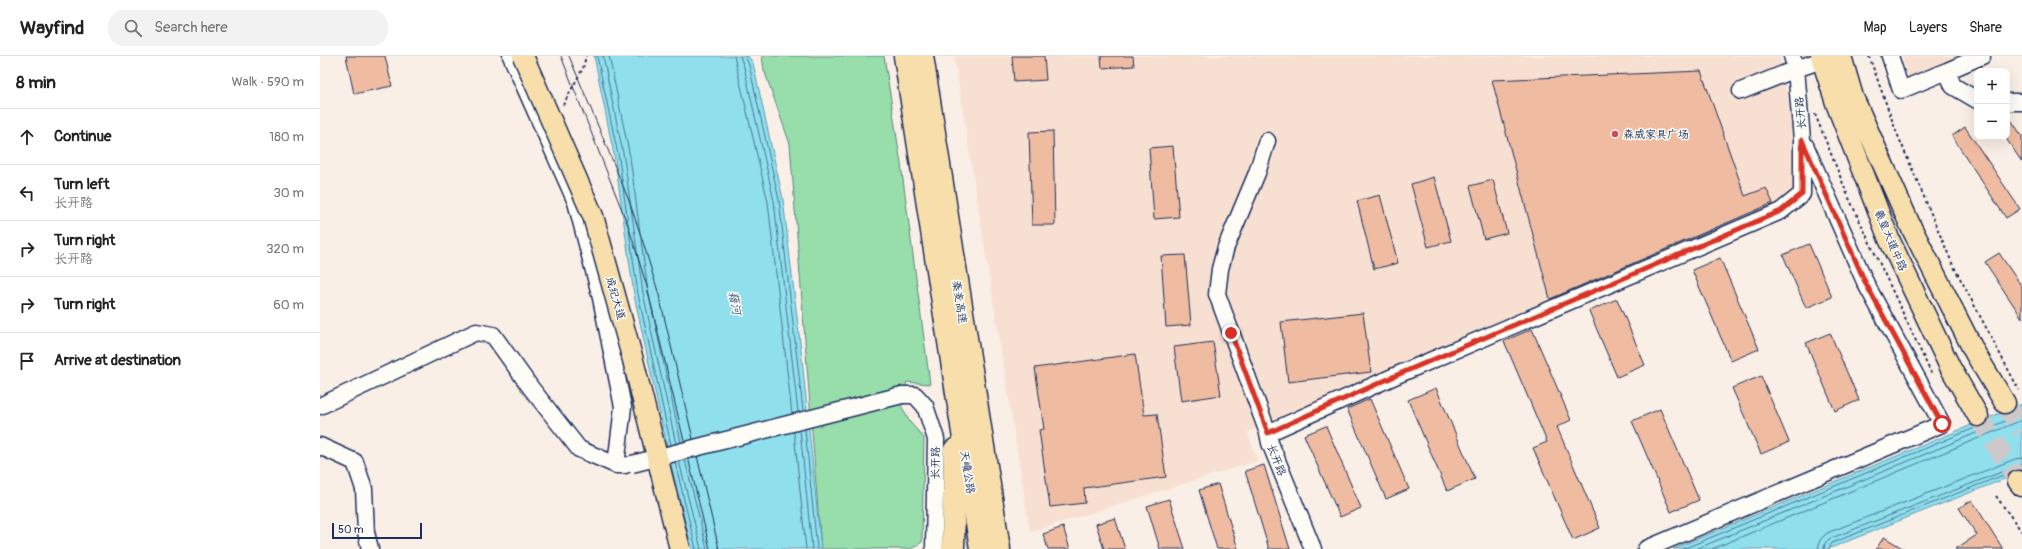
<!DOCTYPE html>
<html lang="en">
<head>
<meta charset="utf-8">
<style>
  :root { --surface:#fff; --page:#f2f2f2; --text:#222; --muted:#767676; --line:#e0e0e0 }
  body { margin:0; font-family:Pangolin,"LXGW WenKai TC",sans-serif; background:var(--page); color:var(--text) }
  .controls { position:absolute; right:12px; top:12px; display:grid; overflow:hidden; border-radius:8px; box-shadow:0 4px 16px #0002 }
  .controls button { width:36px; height:36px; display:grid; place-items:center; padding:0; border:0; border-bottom:1px solid var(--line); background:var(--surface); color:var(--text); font:20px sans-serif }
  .scale { position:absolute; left:12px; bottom:10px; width:90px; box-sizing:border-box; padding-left:4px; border:2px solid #1b2f5e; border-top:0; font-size:11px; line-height:14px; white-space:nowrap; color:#1b2f5e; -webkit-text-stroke:3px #fdfcf7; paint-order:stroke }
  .stop { position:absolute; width:12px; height:12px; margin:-9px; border:3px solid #d93025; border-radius:50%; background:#fff }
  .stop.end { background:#d93025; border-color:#fff; box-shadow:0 1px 4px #0008 }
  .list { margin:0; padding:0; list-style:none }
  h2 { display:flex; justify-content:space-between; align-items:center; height:52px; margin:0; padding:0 16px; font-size:17px }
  h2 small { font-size:13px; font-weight:400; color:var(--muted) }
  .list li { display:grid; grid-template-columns:26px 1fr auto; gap:12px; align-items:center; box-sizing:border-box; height:56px; padding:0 16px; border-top:1px solid var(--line) }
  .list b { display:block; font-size:15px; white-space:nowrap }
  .list p { margin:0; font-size:13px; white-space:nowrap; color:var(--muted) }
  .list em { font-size:13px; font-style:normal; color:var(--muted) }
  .icon { flex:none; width:22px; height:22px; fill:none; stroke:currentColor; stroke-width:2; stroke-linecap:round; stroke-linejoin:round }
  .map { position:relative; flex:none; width:1702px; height:493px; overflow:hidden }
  header { display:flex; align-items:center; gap:24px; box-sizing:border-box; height:56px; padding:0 20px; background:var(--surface); border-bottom:1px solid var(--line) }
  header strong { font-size:19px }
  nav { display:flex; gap:22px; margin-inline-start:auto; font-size:14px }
  .search { width:280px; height:36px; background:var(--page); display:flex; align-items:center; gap:10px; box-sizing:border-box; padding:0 14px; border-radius:16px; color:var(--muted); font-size:15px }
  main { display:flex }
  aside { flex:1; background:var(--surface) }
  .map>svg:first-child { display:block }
  .built { fill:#f7e0d1 }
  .green { fill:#97deab; stroke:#598684 }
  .water { fill:#8fdfec; stroke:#6199b3 }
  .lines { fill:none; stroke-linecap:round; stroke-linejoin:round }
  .shore { stroke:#497597; stroke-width:1 }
  .building { fill:#f0bca1; stroke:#1b2f5e }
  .major-tunnel { stroke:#cdc9cb; stroke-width:20; stroke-dasharray:20 10; stroke-linecap:butt }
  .minor-casing { stroke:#1b2f5e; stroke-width:19 }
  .major-casing { stroke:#1b2f5e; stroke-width:23 }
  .highway-casing { stroke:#1b2f5e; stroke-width:25 }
  .path { stroke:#1b2f5e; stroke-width:2; stroke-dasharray:3 3; stroke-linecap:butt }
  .minor { stroke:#fdfcf7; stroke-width:16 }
  .major { stroke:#f8deab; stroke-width:20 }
  .highway { stroke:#f8deab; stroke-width:22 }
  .tram { stroke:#1b2f5e; stroke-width:1 }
  .minor-bridge-casing { stroke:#1b2f5e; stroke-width:19; stroke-linecap:butt }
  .major-bridge-casing { stroke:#1b2f5e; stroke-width:23; stroke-linecap:butt }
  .minor-bridge { stroke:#fdfcf7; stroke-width:16 }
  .major-bridge { stroke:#f8deab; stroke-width:20 }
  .route { stroke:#d93025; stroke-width:5 }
  .poi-dot { fill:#d1495b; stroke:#fdfcf7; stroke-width:1.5 }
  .labels { text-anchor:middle; stroke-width:3; stroke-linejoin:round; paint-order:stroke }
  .street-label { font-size:11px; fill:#1b2f5e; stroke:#fdfcf7 }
  .poi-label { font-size:11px; fill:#1b2f5e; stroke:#fdfcf7; text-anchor:start }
  .water-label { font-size:12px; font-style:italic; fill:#385b82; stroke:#fdfcf7 }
</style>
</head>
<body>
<header>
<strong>Wayfind</strong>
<div class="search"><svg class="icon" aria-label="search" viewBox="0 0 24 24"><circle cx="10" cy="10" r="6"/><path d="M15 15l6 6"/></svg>Search here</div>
<nav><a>Map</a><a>Layers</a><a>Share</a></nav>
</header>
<main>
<aside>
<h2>8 min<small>Walk · 590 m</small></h2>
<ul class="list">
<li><svg class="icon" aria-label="ahead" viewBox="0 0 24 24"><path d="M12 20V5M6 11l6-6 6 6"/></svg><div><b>Continue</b></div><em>180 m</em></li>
<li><svg class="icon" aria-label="left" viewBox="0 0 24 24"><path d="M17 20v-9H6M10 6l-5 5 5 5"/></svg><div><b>Turn left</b><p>长开路</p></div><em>30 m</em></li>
<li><svg class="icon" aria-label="right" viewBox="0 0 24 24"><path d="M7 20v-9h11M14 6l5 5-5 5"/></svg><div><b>Turn right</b><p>长开路</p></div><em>320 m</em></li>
<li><svg class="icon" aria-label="right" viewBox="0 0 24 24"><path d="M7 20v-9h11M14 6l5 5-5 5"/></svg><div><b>Turn right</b></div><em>60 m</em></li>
<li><svg class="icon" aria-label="arrive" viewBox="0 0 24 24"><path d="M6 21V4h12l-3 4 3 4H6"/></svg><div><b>Arrive at destination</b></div></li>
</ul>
</aside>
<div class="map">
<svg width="1702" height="493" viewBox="0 0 1702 493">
  <rect width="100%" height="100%" fill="#faefe6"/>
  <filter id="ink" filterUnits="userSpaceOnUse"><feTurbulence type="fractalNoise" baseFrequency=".025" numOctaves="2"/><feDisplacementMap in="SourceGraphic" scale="8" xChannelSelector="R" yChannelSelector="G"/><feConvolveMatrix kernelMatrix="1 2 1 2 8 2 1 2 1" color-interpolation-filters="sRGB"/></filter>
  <g filter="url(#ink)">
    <path class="built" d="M634 0H1460L1488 144 928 376 937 405 710 476Z
      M1582 0H1643L1589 23Z"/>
    <path class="green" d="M442 0H564L581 108 610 328 587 326 580 347 589 365 604 382 602 486 591 493H501L470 88 444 14Z"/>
    <path class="water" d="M274 0H428L433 7 463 143 482 303 501 493H372L351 409 314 239 295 104Z
      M1702 348V416L1508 493H1353Z"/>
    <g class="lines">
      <path class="shore" d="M277 0 299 103 318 238 351 389
        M283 0 304 102 323 237 356 388
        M289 0 310 101 328 236 361 386
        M414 0 448 146 472 358
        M420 0 424 11 454 145 478 356
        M425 0 429 9 459 144 483 355
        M485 373 497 493
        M480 374 492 493
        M474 376 486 493
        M365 404 387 493
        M359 405 381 493
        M355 406 376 493
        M1363 493 1657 371
        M1376 493 1702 358
        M1392 493 1702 364
        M1498 493 1500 484 1507 477 1695 403 1702 402
        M1504 493 1505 487 1509 483 1702 408
        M1509 493 1512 487 1696 414"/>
    </g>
    <path class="building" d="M26 0H65L72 30 34 38Z
      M692 0H724L726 24 694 26Z
      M781 0H813L814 10 782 12Z
      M1381 15 1425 140 1446 132 1453 147 1230 243 1172 24Z
      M1687 58 1702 80V106L1687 84Z
      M1645 71 1700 153 1686 162 1632 80Z
      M733 75 735 169H712L709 76Z
      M853 90 859 161 834 163 829 92Z
      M1114 121 1131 185 1108 191 1091 128Z
      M1173 124 1187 177 1164 183 1150 130Z
      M1060 139 1078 207 1054 213 1037 145Z
      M1489 188 1512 241 1486 252 1463 199Z
      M1679 197 1702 231V262L1665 206Z
      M865 199 871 269 846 271 841 200Z
      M1400 202 1439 293 1411 305 1372 214Z
      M1297 243 1325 309 1297 321 1269 255Z
      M1043 257 1051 316 968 326 961 266Z
      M1212 273 1251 364 1237 371 1280 472 1253 484 1213 392 1227 386 1184 285Z
      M1510 277 1539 344 1515 355 1486 287Z
      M893 286 901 339 861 345 854 291Z
      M815 298 824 359 837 358 846 421 764 432 765 447 730 451 719 374 724 373 715 312Z
      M1441 320 1469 386 1441 398 1412 332Z
      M1116 332 1155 423 1127 435 1088 344Z
      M1050 343 1089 433 1066 443 1027 353Z
      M1340 353 1379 444 1351 456 1312 365Z
      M1006 370 1041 452 1020 461 984 379Z
      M944 409 970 493H949L925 415Z
      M898 428 918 493H897L879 434Z
      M849 443 865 493H840L827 450Z
      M1652 444 1683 493H1635L1657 479 1639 452Z
      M795 462 805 493H784L776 468Z
      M743 471 750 493H728L723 478Z
      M1564 481 1584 493H1556Z"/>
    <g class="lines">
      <path class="major-tunnel" d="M1685 347 1702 375
        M1658 360 1698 425"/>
      <g class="minor-casing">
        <path id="minor" d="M191 0 256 146 281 242 303 351 296 409
          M1570 0 1581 34 1627 15 1633 30 1657 44
          M1627 15 1662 0
          M1421 35 1476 13 1472 0
          M1687 46H1702
          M947 85 937 117 906 191 900 213 897 238 948 377
          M582 339H595L605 350 616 383 614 493
          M0 350 156 276 173 279 211 332 259 393 296 409H305
          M0 390 35 406 44 433 46 476 50 493
          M993 493 950 387 948 377 1077 319 1461 155 1482 138V84L1476 13 1502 4
          M1326 493 1622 368 1546 228 1485 89"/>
      </g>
      <g class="major-casing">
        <path id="major" d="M1501 0 1516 47 1569 183 1630 311 1658 360
          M1521 0 1533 41 1591 171 1655 297 1685 347
          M1698 425 1702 430"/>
      </g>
      <g class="highway-casing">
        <path id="highway" d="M585 0 661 493
          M602 0 679 493
          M633 493 635 394"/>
      </g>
      <path class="path" d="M1549 0 1576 75 1632 207 1699 334
        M243 49 263 12 266 0
        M1495 58 1528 140 1611 317
        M1676 440 1702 476"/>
      <use href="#minor" class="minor"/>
      <use href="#major" class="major"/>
      <use href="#highway" class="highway"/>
      <path class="tram" d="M241 0 309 172 327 231 390 493
        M249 0 308 142 322 183 339 239 399 493"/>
      <g class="minor-bridge-casing">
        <path id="minor-bridge" d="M312 408 582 339"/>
      </g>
      <g class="major-bridge-casing">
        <path id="major-bridge" d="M203 0 273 160 313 304 360 493"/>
      </g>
      <use href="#minor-bridge" class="minor-bridge"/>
      <use href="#major-bridge" class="major-bridge"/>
    </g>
  </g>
  <g class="lines" filter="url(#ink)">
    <path class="route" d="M911 277 948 377 1077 319 1461 155 1482 138V84L1546 228 1622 368"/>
  </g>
  <circle class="poi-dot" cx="1295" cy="78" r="4"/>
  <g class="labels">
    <g class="street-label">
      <text transform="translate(1480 57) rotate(-95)" y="4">长开路</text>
      <text transform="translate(1571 184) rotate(67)" y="4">羲皇大道中路</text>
      <text transform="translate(296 242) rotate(74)" y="4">成纪大道</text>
      <text transform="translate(640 246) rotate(81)" y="4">秦麦高速</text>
      <text transform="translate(957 404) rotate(69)" y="4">长开路</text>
      <text transform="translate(615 407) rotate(-89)" y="4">长开路</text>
      <text transform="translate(648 416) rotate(81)" y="4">天巉公路</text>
    </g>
    <g class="poi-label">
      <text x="1303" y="82">森威家具广场</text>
    </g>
    <g class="water-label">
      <text transform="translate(415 247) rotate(79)" y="4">藉河</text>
    </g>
  </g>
</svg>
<div class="controls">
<button>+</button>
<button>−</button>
</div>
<div class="scale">50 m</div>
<div class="stop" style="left:1622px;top:368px"></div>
<div class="stop end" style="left:911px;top:277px"></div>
</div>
</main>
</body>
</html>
